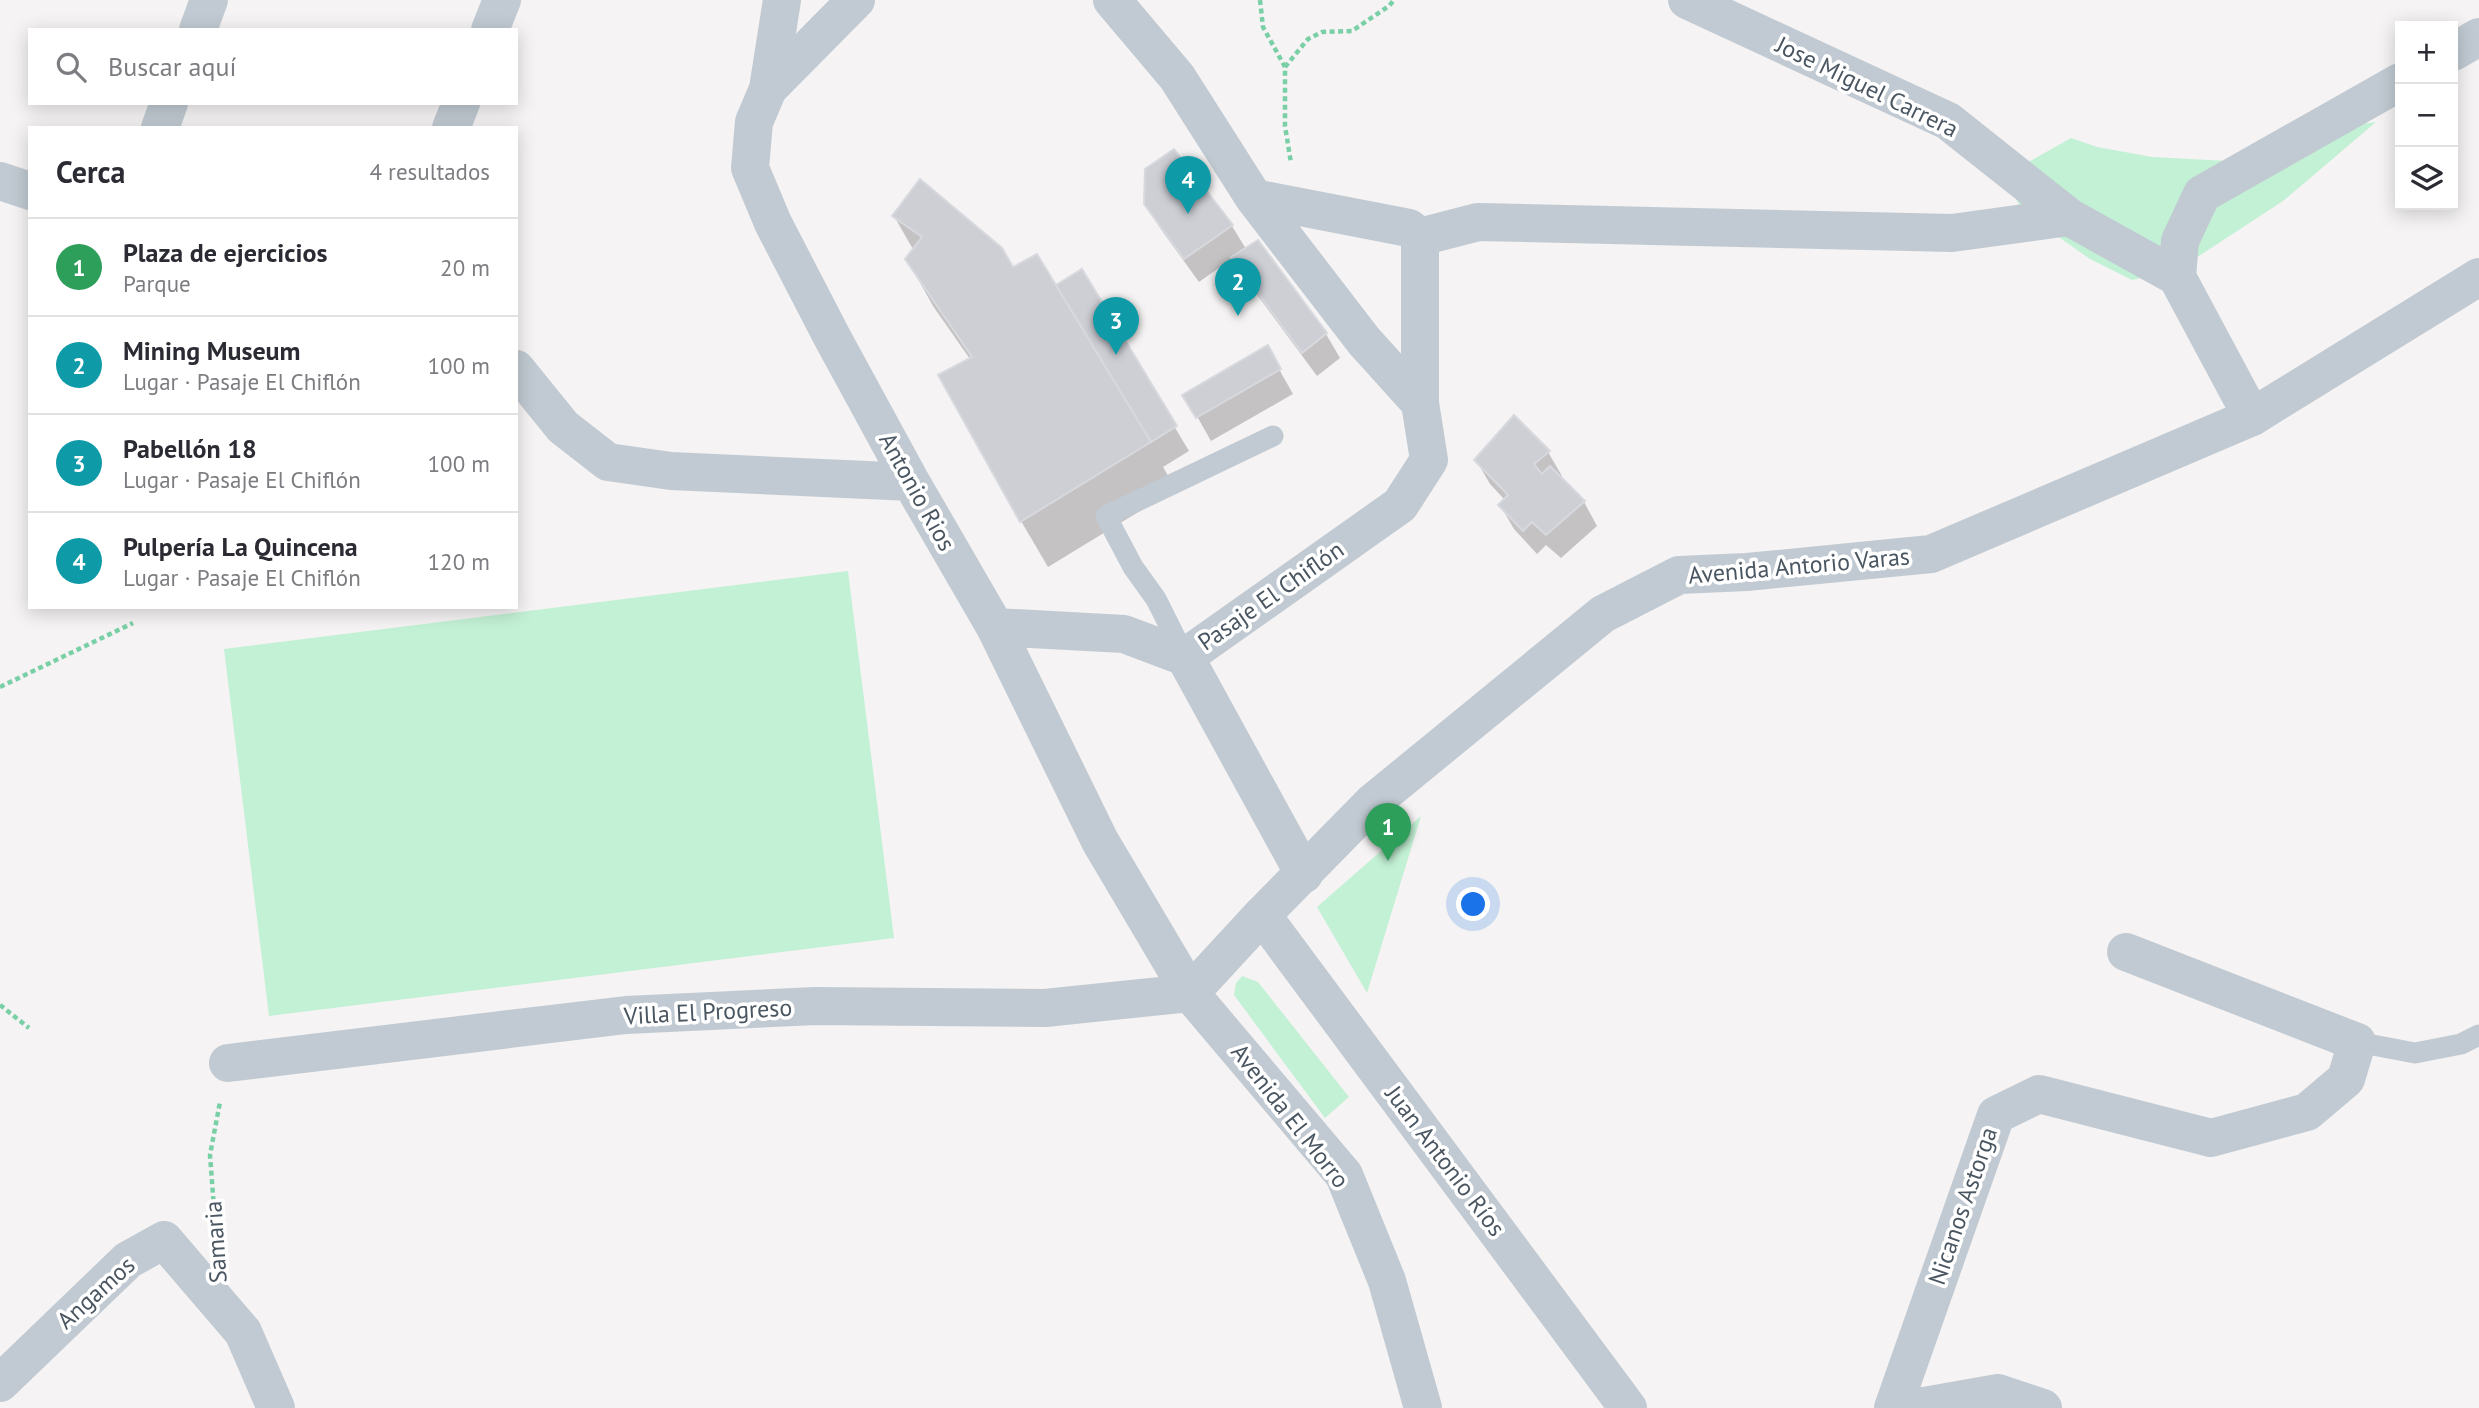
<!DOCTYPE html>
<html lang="es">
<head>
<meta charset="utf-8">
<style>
  :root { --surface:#fff; --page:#f7f7f7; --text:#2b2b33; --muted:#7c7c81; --line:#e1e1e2; --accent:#1a73e8 }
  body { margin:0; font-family:"PT Sans",sans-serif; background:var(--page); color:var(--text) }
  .controls { position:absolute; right:21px; top:21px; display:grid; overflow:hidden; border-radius:0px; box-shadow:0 4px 18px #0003 }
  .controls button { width:63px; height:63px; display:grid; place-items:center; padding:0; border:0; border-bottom:2px solid var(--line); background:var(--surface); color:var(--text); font:35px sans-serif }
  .you { position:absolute; left:1474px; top:905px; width:24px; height:24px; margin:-18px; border:5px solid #fff; border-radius:50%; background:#1a73e8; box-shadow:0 0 0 10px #1a73e833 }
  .badge { display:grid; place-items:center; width:46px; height:46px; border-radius:50%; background:var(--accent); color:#fff; font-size:23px; font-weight:700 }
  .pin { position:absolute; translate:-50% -58px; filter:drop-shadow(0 2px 4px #0008) }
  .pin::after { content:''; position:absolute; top:37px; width:24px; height:21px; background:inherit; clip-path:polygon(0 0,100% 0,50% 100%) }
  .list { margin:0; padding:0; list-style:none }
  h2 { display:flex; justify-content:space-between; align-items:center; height:91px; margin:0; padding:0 28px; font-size:30px }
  h2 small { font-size:23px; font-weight:400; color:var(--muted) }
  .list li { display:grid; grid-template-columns:46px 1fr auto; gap:21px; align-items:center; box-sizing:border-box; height:98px; padding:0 28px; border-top:2px solid var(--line) }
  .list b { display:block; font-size:26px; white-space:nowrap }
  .list p { margin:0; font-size:23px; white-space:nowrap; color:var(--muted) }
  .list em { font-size:23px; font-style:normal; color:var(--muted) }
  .icon { flex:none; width:38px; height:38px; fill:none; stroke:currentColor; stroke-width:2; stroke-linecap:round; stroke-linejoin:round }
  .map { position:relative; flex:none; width:2479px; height:1408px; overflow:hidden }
  .search { position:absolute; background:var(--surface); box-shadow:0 4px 18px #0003; left:28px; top:28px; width:490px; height:77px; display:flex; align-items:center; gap:18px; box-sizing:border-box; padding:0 24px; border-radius:0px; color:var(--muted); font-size:26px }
  .panel { position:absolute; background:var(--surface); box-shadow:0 4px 18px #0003; left:28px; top:126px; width:490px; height:483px; border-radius:0px }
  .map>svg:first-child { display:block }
  .green { fill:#c3f1d5 }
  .shadow { fill:#0003 }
  .building { fill:#cdcfd5; stroke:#d7d9de; stroke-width:2 }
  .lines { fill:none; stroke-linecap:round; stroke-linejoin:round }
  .path { stroke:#7ad0a6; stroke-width:4.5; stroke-dasharray:5 3.5; stroke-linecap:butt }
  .service { stroke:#c1cad2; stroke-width:21 }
  .minor { stroke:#c1cad2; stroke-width:38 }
  .tertiary { stroke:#c1cad2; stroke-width:38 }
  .labels { text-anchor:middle; stroke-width:7; stroke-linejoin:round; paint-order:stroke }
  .street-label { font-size:24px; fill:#4a5661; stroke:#fff }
</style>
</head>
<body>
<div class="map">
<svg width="2479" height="1408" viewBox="0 0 2479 1408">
  <rect width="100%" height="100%" fill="#f5f3f3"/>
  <path class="green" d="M2376 122 2283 201 2179 269 2132 280 2090 259 2023 212 2004 176 2071 138 2097 147 2152 157 2227 161 2296 133Z
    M848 571 894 938 269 1016 224 649Z
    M1421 816 1367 993 1317 907Z
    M1242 976 1258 982 1349 1097 1325 1118 1234 995 1236 983Z"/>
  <path class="shadow" d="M1145 203 1232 226 1246 249 1257 242 1326 334 1340 358 1317 376 1247 281 1233 258 1199 282 1160 228Z
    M894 216 1013 270 1056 286 1081 271 1189 451 1163 467 1176 489 1048 567 1021 521 970 359 933 306 907 259 914 251Z
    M1267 348 1293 394 1211 441 1185 395Z
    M1548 452 1562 476 1560 478 1584 502 1597 526 1561 558 1546 545 1537 554 1514 529 1500 505 1505 500 1490 484 1476 460Z"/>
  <path class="building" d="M1174 149 1233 225 1184 259 1144 204 1145 169Z
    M920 179 1002 248 1013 267 1037 254 1151 442 1020 522 938 375 972 357 905 259 922 237 892 216Z
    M1258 240 1327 333 1302 353 1231 257Z
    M1082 269 1177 426 1151 442 1056 285Z
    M1268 345 1281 369 1196 418 1182 395Z
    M1514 415 1550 451 1534 464 1542 474 1550 466 1585 501 1546 535 1532 522 1523 531 1498 505 1508 495 1474 460Z"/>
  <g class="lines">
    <path class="path" d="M1260 0 1263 27 1285 67V126L1291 163
      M1285 67 1308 39 1322 32 1352 31 1389 6 1394 0
      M0 687 133 623
      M0 1005 29 1028
      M216 1235 210 1155 220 1102"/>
    <path class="service" d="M1184 655 1156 599 1133 567 1106 516 1273 436
      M2357 1042 2415 1053 2461 1044 2479 1035"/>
    <path class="minor" d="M1112 0 1177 77 1254 198 1364 341 1420 403 1429 460 1400 505 1185 657 1304 874
      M1687 0 1948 121 2069 217
      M198 30 209 0
      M490 30 502 0
      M2453 52 2479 37
      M768 89 782 0
      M160 128 169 103
      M451 128 461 103
      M0 181 30 191
      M1254 198 1409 228 1420 237
      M1420 237 1478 222 1952 233 2069 217 2177 277
      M2177 277 2252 417 2479 277
      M2177 277 2180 241 2202 194 2400 82
      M516 369 563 427 608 462 671 471 911 482
      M1420 403V237
      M995 627 1124 634 1185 657
      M1262 915 1628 1408
      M228 1063 626 1015 815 1006 1045 1008 1190 993 1100 841 995 627 911 482 832 337 773 223 750 168 754 122 768 89 856 0
      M0 1383 128 1260 164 1240 243 1332 276 1408
      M1893 1408 1996 1115 2039 1094 2211 1138 2307 1112 2346 1079 2357 1042 2126 952
      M1913 1408 1998 1393 2043 1408"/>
    <path class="tertiary" d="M1423 1408 1387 1281 1344 1175 1190 993 1262 915 1372 803 1603 614 1679 575 1747 572 1931 554 2252 417"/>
  </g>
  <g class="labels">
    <g class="street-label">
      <text transform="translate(1867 87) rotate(26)" y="8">Jose Miguel Carrera</text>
      <text transform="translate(917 492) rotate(61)" y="8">Antonio Rios</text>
      <text transform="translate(1799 566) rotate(-5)" y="8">Avenida Antorio Varas</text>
      <text transform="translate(1271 596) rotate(-35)" y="8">Pasaje El Chiflón</text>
      <text transform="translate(708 1012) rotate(-3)" y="8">Villa El Progreso</text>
      <text transform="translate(1290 1116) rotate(52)" y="8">Avenida El Morro</text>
      <text transform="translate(1445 1161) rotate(53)" y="8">Juan Antonio Ríos</text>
      <text transform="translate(1963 1206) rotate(-71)" y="8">Nicanos Astorga</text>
      <text transform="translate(216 1242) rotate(-94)" y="8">Samaria</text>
      <text transform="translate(96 1293) rotate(-42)" y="8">Angamos</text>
    </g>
  </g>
</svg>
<div class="controls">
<button>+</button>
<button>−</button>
<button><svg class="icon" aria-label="layers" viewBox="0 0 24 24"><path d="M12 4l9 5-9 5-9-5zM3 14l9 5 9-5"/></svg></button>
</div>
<div class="you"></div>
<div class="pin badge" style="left:1388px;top:861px;background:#2e9e5b">1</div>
<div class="pin badge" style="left:1238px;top:316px;background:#0f9aa8">2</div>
<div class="pin badge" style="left:1116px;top:355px;background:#0f9aa8">3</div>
<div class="pin badge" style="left:1188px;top:214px;background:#0f9aa8">4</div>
<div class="search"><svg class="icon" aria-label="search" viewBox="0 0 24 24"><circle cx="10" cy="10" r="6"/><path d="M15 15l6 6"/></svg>Buscar aquí</div>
<section class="panel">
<h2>Cerca<small>4 resultados</small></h2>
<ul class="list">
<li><span class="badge" style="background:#2e9e5b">1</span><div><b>Plaza de ejercicios</b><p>Parque</p></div><em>20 m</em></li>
<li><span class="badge" style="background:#0f9aa8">2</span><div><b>Mining Museum</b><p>Lugar · Pasaje El Chiflón</p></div><em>100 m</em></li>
<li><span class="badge" style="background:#0f9aa8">3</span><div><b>Pabellón 18</b><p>Lugar · Pasaje El Chiflón</p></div><em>100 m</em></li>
<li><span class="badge" style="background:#0f9aa8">4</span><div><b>Pulpería La Quincena</b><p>Lugar · Pasaje El Chiflón</p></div><em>120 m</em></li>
</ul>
</section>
</div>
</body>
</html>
